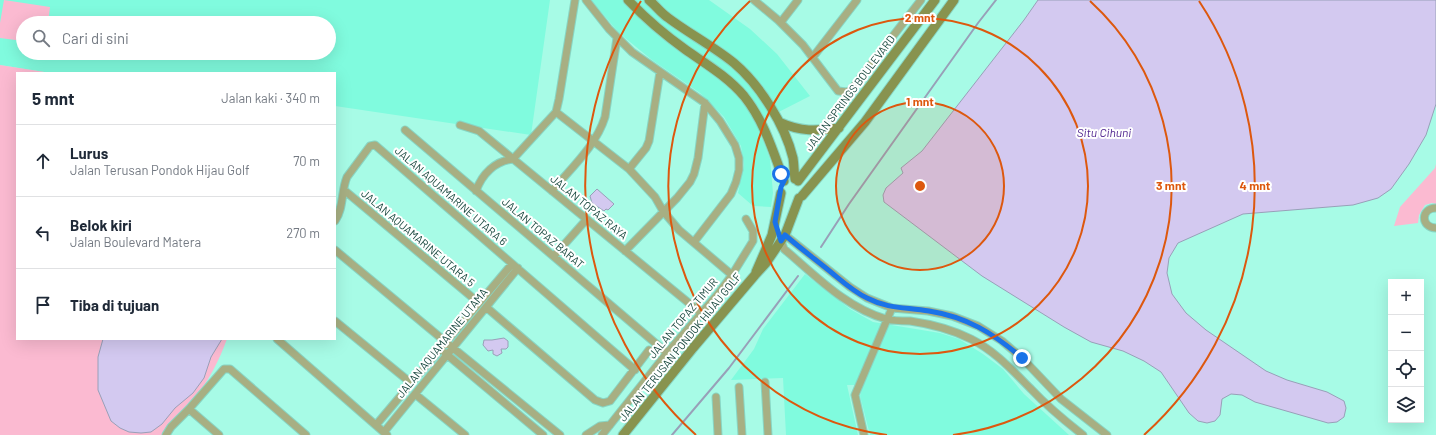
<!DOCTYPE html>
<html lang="id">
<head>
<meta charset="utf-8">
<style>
  :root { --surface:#fff; --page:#f6f6f7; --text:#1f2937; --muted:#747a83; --line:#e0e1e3 }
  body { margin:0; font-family:Barlow,sans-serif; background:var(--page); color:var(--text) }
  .controls { position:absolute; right:12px; bottom:12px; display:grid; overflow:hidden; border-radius:0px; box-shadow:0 4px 16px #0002 }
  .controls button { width:36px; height:36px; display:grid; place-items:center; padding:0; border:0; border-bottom:1px solid var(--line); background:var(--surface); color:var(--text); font:20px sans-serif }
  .stop { position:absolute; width:12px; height:12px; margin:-9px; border:3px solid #1a73e8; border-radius:50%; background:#fff }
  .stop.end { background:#1a73e8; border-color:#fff; box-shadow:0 1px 4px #0008 }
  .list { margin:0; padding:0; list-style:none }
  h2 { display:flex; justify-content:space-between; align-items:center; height:52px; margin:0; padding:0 16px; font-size:17px }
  h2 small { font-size:13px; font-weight:400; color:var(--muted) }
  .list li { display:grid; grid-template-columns:26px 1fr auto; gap:12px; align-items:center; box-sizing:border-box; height:72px; padding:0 16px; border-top:1px solid var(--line) }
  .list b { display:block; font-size:15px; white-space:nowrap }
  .list p { margin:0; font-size:13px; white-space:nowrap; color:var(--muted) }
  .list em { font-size:13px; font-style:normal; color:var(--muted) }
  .icon { flex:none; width:22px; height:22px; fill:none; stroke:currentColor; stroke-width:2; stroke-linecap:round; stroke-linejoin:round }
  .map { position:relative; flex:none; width:1436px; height:435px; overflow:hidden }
  .search { position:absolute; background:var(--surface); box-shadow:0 4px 16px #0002; left:16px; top:16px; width:320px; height:44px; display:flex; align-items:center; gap:10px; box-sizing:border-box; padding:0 14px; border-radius:22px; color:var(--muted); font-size:15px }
  .panel { position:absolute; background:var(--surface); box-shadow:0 4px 16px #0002; left:16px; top:72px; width:320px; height:268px; border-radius:0px }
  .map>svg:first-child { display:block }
  .built { fill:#80fbde; fill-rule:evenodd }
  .green { fill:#fbbad1 }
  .water { fill:#d3c9f0; stroke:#98a0b8 }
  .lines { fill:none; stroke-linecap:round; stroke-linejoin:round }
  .stream { stroke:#98a0b8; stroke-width:2 }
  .street-casing { stroke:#88d5c3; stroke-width:9 }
  .secondary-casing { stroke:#88d5c3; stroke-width:11 }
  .street { stroke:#a7af83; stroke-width:7 }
  .secondary { stroke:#88934f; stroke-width:9 }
  .route { stroke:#1a73e8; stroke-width:5 }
  .ring { fill:none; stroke:#dd580e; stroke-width:2 }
  .labels { text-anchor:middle; stroke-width:4; stroke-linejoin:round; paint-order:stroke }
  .street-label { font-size:11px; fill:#0d3f35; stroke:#fff }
  .water-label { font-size:12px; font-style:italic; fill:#4e228e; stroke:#fff }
  .centre { fill:#dd580e; stroke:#fff; stroke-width:2 }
  .ring-label { font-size:12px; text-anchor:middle; font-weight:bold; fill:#dd580e; stroke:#fff; stroke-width:4; stroke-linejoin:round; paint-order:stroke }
</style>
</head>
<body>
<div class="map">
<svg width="1436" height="435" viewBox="0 0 1436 435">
  <rect width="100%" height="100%" fill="#a7fbe6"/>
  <path class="built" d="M0 0H550L531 135 335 106V73H51L0 65ZM23 23H329V53H23Z
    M591 0H709L750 29 777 54 810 96 757 123 770 159 773 193 771 207 753 206 738 193 744 165 741 146 724 117 700 93 652 60 619 33Z
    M805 274 850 309 873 322 940 333 959 339 983 354 1003 369 1024 394 1069 435H870L860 396 863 385H847L858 435H786L783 378 731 380 754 349 763 329Z"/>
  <path class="green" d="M4 0 50 7 48 23H23V41L0 38V23Z
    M0 65 51 73H17V339H227C219 361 209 380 195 398 184 411 171 421 162 435H0Z
    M1436 164V204L1432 203 1425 205 1419 215 1418 223 1394 226 1400 207 1435 168Z"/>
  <path class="water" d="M1038 0H1436V104L1426 135 1409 164 1391 189 1378 198 1353 205 1243 214 1178 243 1169 258 1167 273 1172 294 1186 313 1206 330 1266 371 1287 380 1327 392 1344 401 1346 408 1344 417 1337 422 1328 423 1255 402 1242 395 1231 394 1222 399 1220 415 1215 421 1207 423 1198 421 1189 413 1161 372 1144 361 1123 351 1091 342 1064 327 982 276 884 202 883 195 886 188 903 173 901 168 922 151 1024 20Z
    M597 189 614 204 608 210 606 209 604 211 592 203 590 196Z
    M504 338 508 341V347L506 349H501L502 353 497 356 493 354V350L488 351 483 345 484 340H492Z
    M103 339H222L211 357 204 378 193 393 175 408 162 424 151 432 141 433 129 432 120 428 111 421 98 390V357Z"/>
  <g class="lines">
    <path class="stream" d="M821 247 849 204 978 23 996 0
      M672 435 729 368 798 276"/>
    <g class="street-casing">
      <path id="street" d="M586 0 609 29 632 52 705 103 720 121 735 145 739 158V170L736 182 731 194 694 242
        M754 0 778 20 803 45 838 91 847 92 851 90 921 0
        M781 22 798 0
        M813 57 857 0
        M556 112 629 169 655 197 663 211 679 230 732 275
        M460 125 479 131 701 313
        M405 130 667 353
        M629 169 646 148 649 141 660 72
        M344 190 479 303
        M476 191C482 174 495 161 513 159L556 112 559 99 575 0
        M552 191C571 168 596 146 605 117L617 38
        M1436 208C1421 208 1420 227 1436 228
        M335 221C344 208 341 191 347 177L370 146 375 145 635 370
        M785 235 850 287 867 298 892 308 928 311 952 316 978 326 1002 341 1022 358 1061 399 1107 435
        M781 241 784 249C815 275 846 308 886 319 893 321 902 321 910 321 931 324 951 329 971 339 995 351 1012 370 1031 389 1047 406 1065 421 1083 435
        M335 250 453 348 560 435
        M625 251 677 198 690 182 694 174 698 158 705 103
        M554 256 586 220
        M486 307 595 400 603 403 610 401 649 350
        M335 321 411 383
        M277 339 387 435
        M445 353 543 435
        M765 382 768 435
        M739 387 742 435
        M415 394 465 435
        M716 397 718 435
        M189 409 219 435
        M376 425 512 264
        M384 432 518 268
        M166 435 171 427 189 409 224 369H230L306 435
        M586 435 600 426 610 425
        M602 435 667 353 718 294 732 275 753 241V231L746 219
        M864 435 855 395 892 308"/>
    </g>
    <g class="secondary-casing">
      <path id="secondary" d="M628 0C646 19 665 35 686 50 706 64 728 77 744 96 764 121 773 151 784 181
        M649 0C655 5 660 12 667 17 688 33 713 46 734 63 760 85 785 125 793 158 794 164 794 172 795 179
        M779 122C801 132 816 131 839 128
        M798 181 935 0
        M802 196 865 122 954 0
        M756 272 772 235 781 193
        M623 435 693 348 755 275 766 263 785 235 799 198"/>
    </g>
    <use href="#street" class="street"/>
    <use href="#secondary" class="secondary"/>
  </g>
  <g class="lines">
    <path class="route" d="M781 174 784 181 781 187 775 222 781 241 785 235C800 248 816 260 832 273 843 282 854 292 867 298 888 309 906 307 929 311 967 317 993 333 1022 358"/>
  </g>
  <circle cx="920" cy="186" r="84" fill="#dd580e" fill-opacity=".12"/>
  <g class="ring">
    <circle cx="920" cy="186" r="84"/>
    <circle cx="920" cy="186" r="168"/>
    <path d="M887 435A251 251 0 0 1 750 1M1090 1A251 251 0 0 1 953 435"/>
    <path d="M696 435A335 335 0 0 1 641 1M1199 1A335 335 0 0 1 1144 435"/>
  </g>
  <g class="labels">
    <g class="street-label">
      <text transform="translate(850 93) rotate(-53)" y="4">JALAN SPRINGS BOULEVARD</text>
      <text transform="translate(451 196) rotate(41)" y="4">JALAN AQUAMARINE UTARA 6</text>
      <text transform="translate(589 207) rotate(39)" y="4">JALAN TOPAZ RAYA</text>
      <text transform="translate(543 233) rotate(40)" y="4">JALAN TOPAZ BARAT</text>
      <text transform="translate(418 238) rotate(40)" y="4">JALAN AQUAMARINE UTARA 5</text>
      <text transform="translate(683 318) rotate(-50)" y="4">JALAN TOPAZ TIMUR</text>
      <text transform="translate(442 343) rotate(-51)" y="4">JALAN AQUAMARINE UTAMA</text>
      <text transform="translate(680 347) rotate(-51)" y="4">JALAN TERUSAN PONDOK HIJAU GOLF</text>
    </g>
    <g class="water-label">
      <text x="1104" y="137">Situ Cihuni</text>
    </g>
  </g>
  <circle cx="920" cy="186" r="6" class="centre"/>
  <g class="ring-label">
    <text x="920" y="22">2 mnt</text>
    <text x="920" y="106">1 mnt</text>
    <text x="1171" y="190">3 mnt</text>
    <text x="1255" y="190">4 mnt</text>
  </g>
</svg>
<div class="controls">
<button>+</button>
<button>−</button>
<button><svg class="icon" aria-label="locate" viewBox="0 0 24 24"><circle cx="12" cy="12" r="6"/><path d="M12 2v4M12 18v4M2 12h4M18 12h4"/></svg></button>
<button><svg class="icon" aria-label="layers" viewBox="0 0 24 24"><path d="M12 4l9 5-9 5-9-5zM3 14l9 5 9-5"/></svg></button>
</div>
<div class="stop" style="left:781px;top:174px"></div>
<div class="stop end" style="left:1022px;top:358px"></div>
<div class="search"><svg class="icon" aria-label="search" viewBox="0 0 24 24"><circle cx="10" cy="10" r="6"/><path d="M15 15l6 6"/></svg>Cari di sini</div>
<section class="panel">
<h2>5 mnt<small>Jalan kaki · 340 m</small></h2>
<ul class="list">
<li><svg class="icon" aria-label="ahead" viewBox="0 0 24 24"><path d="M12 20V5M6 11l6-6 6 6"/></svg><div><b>Lurus</b><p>Jalan Terusan Pondok Hijau Golf</p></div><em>70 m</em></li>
<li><svg class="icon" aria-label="left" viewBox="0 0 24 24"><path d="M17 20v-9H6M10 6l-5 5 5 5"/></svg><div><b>Belok kiri</b><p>Jalan Boulevard Matera</p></div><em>270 m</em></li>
<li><svg class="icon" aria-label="arrive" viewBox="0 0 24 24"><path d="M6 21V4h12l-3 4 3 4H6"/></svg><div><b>Tiba di tujuan</b></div></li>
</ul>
</section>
</div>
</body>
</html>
